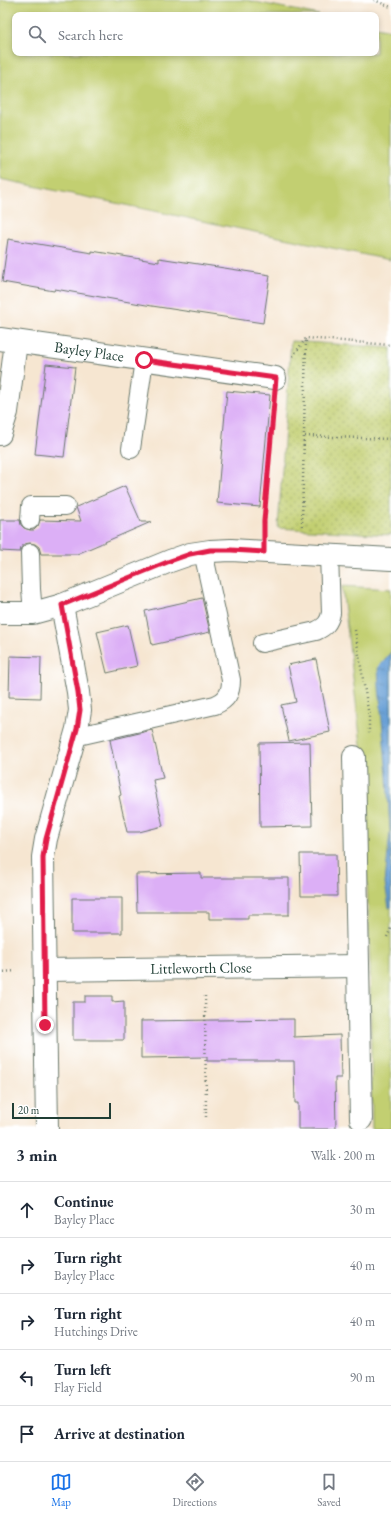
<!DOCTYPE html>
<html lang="en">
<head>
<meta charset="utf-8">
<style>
  :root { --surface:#fff; --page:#f6f6f7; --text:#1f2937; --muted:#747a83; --line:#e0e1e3; --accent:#1a73e8 }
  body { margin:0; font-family:"EB Garamond",serif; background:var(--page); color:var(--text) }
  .scale { position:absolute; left:12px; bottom:10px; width:99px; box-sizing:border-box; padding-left:4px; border:2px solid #1f3d34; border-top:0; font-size:11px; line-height:14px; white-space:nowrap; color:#1f3d34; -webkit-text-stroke:3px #fff; paint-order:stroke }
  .stop { position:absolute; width:12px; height:12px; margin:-9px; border:3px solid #e11d48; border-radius:50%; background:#fff }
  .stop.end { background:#e11d48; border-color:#fff; box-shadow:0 1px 4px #0008 }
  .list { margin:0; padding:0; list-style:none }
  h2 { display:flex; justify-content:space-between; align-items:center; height:52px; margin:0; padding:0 16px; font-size:17px }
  h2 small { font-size:13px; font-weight:400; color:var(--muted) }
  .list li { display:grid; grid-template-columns:26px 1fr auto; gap:12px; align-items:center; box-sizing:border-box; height:56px; padding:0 16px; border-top:1px solid var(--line) }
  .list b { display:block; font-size:15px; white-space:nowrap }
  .list p { margin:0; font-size:13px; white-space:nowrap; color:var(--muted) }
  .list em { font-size:13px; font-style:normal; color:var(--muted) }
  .icon { flex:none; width:22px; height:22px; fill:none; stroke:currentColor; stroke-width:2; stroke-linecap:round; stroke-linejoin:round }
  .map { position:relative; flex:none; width:391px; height:1129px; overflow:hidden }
  .search { position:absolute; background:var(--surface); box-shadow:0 2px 6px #0003; left:12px; right:12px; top:12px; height:44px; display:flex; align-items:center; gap:10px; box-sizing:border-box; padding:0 14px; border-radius:8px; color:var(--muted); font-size:15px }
  .sheet { height:332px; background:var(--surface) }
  nav { display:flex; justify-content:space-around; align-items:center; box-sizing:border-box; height:56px; border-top:1px solid var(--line); background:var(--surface); font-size:11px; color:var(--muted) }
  nav a { display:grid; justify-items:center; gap:2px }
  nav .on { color:var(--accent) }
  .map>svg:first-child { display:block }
  .grass { fill:#c2cf71; stroke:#708652 }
  .park { fill:url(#park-dots); stroke:#708652 }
  .water { fill:url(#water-ripples); stroke:#436e84 }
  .building { fill:#dcaff6 }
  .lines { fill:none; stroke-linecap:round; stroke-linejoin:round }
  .service-casing { stroke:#6a786b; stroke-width:20 }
  .minor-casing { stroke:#6a786b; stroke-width:24 }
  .path { stroke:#6a786b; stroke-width:2.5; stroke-dasharray:1 3; stroke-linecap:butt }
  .service { stroke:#fff; stroke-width:18 }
  .minor { stroke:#fff; stroke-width:22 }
  .route { stroke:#e11d48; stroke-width:5 }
  .labels { text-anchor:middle; stroke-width:3; stroke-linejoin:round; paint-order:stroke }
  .street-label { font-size:15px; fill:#1f3d34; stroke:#fff }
</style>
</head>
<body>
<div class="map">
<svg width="391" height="1129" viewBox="0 0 391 1129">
  <defs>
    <pattern id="park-dots" width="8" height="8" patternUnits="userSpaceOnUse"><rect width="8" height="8" fill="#c2cf71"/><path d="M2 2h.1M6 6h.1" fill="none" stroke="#9da95e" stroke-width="1.8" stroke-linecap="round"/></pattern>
    <pattern id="water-ripples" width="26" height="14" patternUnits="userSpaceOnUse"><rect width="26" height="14" fill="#679fd5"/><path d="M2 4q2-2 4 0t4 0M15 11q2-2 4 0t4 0" fill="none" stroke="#5483ae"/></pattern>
  </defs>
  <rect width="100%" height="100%" fill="#fff"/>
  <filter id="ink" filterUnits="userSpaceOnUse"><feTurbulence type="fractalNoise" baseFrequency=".025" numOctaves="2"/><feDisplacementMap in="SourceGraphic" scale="8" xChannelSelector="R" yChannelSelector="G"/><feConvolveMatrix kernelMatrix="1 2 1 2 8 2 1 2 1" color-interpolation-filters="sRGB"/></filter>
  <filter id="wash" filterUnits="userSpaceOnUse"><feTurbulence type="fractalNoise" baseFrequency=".012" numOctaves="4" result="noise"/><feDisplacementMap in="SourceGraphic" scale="16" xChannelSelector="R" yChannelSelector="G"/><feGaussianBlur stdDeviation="0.9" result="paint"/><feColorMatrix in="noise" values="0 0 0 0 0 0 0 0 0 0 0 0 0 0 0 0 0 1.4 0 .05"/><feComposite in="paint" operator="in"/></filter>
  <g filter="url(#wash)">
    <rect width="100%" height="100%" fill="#f6e6d1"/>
    <path class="grass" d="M0 0H246L319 15H15V53H376V27L391 30V253L390 260 0 179Z
      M342 586 391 589V1129H372L370 966 363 761Z"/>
    <path class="park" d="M291 341 391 348V535L278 528Z"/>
    <path class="water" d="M391 652V907L389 908 385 883 390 832 387 776 379 687 378 667Z"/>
    <g id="blocks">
      <path class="building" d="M8 239 92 253V251L159 262V258L270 275 263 323 152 306 55 289 54 291 2 282Z
        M46 364 75 367 64 457 35 454Z
        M227 391 270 395 260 507 217 503Z
        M125 486 141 522H151L77 554H41L39 547 35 544 30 543 24 544 21 548 20 552 0 551V520H20L21 525 24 528 30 530H34L38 526 40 520 81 521 76 507Z
        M202 598 210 632 152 645 145 611Z
        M128 625 137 666 107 673 97 632Z
        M10 656 41 657 40 698 9 697Z
        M316 659 330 732 289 741 281 705 296 702 288 665Z
        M152 730 163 778 153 780 163 826 139 832H127L119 796 121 795 110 740Z
        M310 742 312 826 260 827 259 743Z
        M300 854H336L337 896H301Z
        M201 873V878H289V915H248V919H209V912H137L136 874Z
        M72 898H122V933H72Z
        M85 996H112V1002L124 1001V1040H73V1002H85Z
        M294 1019V1037L340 1035 341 1078H335L336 1129H298V1103H295L294 1061H207V1057L141 1058V1021Z"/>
    </g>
  </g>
  <g filter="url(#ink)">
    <use href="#blocks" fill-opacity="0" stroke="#6a786b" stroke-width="1"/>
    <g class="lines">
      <g class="service-casing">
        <path id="service" d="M131 449 144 360
          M30 520 31 506H66
          M30 553 31 589 33 613
          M262 643 316 631C325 627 329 623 331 613L329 555
          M74 737 215 705C227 700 231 693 231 680L203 552"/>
      </g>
      <g class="minor-casing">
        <g id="minor">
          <path id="s1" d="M0 339 275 378"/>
          <path d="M0 434 7 412 16 342"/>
          <path d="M0 613H33L62 605 170 561 190 554 210 551 231 550 391 559"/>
          <path d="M354 757 361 1119"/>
          <path id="s2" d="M45 970 358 966"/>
          <path d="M47 1129 43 857 46 839 77 729 80 710 78 692 62 605"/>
        </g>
      </g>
      <path class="path" d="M374 0 391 7
        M293 356 306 338 391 345
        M305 436 391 439
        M264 523 273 407
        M302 526 306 339
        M355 630 369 716V733
        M387 937 391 928
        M0 972 15 971
        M205 996 206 1117"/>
      <use href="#service" class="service"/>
      <use href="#minor" class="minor"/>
    </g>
  </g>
  <g class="lines" filter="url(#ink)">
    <path class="route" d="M45 1025 43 857 46 839 77 729 80 710 78 692 62 605 170 561 190 554 210 550H231L264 552V521L276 378 144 360"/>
  </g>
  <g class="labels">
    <g class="street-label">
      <text dy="5" stroke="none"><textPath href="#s1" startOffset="90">Bayley Place</textPath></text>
      <text dy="5" stroke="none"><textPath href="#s2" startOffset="156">Littleworth Close</textPath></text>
    </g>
  </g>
</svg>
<div class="scale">20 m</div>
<div class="stop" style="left:144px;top:360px"></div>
<div class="stop end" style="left:45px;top:1025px"></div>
<div class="search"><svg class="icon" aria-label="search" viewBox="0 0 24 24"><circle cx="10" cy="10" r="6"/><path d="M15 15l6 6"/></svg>Search here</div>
</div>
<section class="sheet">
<h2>3 min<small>Walk · 200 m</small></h2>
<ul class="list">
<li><svg class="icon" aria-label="ahead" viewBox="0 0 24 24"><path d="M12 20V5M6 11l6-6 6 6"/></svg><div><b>Continue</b><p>Bayley Place</p></div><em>30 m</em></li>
<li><svg class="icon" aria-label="right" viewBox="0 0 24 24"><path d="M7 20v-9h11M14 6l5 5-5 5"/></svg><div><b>Turn right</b><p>Bayley Place</p></div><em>40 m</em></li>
<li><svg class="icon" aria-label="right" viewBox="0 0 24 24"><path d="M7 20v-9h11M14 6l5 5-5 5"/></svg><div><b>Turn right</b><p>Hutchings Drive</p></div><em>40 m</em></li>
<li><svg class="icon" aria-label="left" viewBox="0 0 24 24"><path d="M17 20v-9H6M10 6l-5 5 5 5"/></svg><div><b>Turn left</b><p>Flay Field</p></div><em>90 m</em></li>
<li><svg class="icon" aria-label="arrive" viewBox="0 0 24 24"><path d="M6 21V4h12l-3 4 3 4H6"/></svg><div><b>Arrive at destination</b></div></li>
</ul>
</section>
<nav>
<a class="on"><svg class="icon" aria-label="map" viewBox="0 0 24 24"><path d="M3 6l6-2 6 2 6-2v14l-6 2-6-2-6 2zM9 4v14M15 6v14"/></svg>Map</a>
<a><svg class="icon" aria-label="directions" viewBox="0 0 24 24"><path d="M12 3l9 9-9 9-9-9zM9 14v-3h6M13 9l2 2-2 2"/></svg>Directions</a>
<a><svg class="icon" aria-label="saved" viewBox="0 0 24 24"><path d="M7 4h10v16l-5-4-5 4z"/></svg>Saved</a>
</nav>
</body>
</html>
